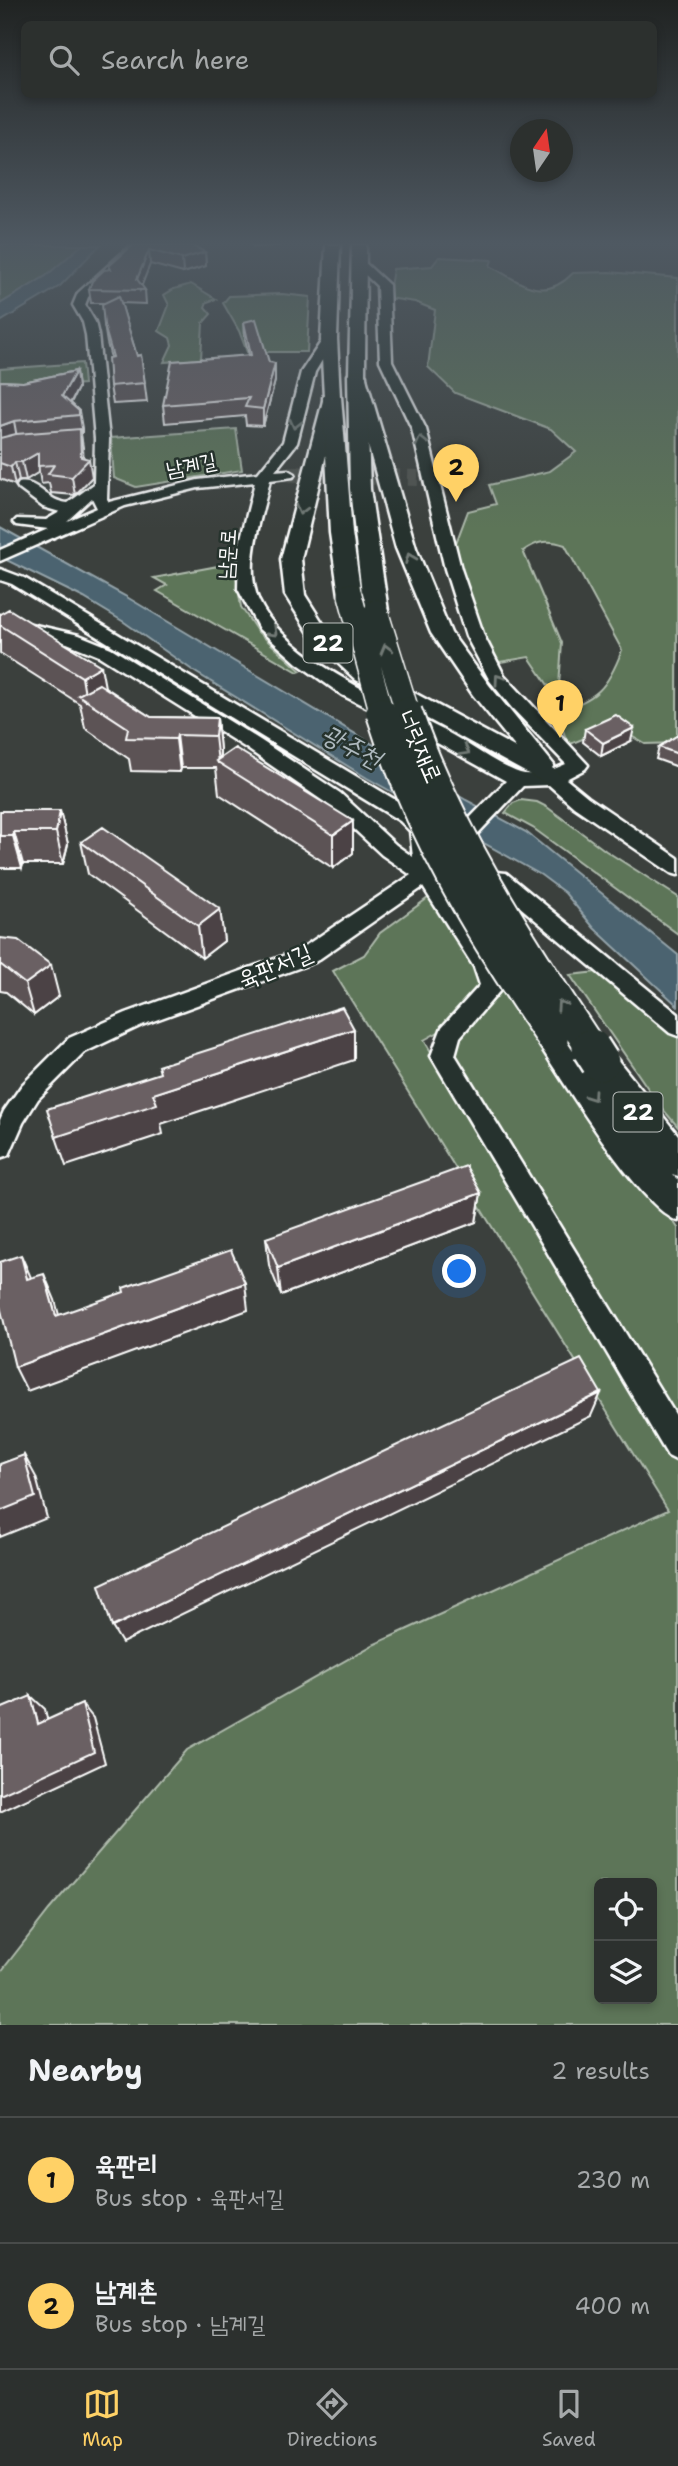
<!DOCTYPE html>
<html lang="en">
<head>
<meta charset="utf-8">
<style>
  :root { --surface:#2c302e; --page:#383c3a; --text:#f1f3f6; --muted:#a6a9aa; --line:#484b4a; --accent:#ffd166 }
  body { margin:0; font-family:"Shantell Sans","Poor Story",sans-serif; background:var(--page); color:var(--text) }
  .controls { position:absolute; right:21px; bottom:21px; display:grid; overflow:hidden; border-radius:10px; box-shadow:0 4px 10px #0003 }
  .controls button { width:63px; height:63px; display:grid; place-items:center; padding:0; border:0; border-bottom:2px solid var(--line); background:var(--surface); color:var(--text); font:35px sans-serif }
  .compass { position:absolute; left:510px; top:119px; width:63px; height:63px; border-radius:50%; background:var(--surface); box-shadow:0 4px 10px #0003; rotate:13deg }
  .you { position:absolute; left:460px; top:1272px; width:24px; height:24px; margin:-18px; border:5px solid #fff; border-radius:50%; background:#1a73e8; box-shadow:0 0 0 10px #1a73e833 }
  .badge { display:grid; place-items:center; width:46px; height:46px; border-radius:50%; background:var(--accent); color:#111; font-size:23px; font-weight:700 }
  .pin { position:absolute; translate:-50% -58px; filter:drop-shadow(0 2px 4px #0008) }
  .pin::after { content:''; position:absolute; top:37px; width:24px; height:21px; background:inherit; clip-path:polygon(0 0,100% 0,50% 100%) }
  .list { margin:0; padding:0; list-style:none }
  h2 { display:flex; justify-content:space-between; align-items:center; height:91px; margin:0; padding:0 28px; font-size:30px }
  h2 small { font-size:23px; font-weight:400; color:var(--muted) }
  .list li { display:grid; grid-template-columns:46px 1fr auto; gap:21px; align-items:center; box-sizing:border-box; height:126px; padding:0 28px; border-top:2px solid var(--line) }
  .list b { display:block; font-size:26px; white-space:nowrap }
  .list p { margin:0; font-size:23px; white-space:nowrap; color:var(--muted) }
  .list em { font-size:23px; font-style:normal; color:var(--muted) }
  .icon { flex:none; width:38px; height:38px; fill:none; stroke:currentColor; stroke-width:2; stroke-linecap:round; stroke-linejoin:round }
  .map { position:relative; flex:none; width:678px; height:2025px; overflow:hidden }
  .search { position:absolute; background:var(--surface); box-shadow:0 4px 10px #0003; left:21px; right:21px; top:21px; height:77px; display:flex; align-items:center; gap:18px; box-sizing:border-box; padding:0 24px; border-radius:10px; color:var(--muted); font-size:26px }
  .sheet { height:343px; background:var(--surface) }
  nav { display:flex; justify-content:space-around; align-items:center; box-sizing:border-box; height:98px; border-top:2px solid var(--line); background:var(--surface); font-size:19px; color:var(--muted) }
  nav a { display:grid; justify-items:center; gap:4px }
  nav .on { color:var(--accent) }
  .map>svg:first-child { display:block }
  .green { fill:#5d7458; stroke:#aebaac; stroke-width:2; fill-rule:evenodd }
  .water { fill:#4b646f; stroke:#93a2a9; stroke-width:2 }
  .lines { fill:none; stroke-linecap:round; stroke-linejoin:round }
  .minor-tunnel { stroke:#4f5350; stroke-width:16; stroke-dasharray:16 8; stroke-linecap:butt }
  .minor-casing { stroke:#fff; stroke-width:5 }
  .major-casing { stroke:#fff; stroke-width:5 }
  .highway-casing { stroke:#fff; stroke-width:5 }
  .minor { fill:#26332d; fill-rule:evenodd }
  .major { fill:#26332d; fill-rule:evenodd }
  .highway { fill:#26332d; fill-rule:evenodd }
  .highway-bridge-far2-casing { stroke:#fff; stroke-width:26; stroke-linecap:butt }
  .highway-bridge-far1-casing { stroke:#fff; stroke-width:33; stroke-linecap:butt }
  .highway-bridge-casing { stroke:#fff; stroke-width:42; stroke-linecap:butt }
  .highway-bridge-far2 { stroke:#26332d; stroke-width:23 }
  .highway-bridge-far1 { stroke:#26332d; stroke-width:29 }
  .highway-bridge { stroke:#26332d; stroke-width:37 }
  .wall { fill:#5c5355; stroke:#fff; stroke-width:2 }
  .shaded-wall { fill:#4b4345; stroke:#fff; stroke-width:2 }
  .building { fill:#6b6063; stroke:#fff; stroke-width:2 }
  .oneway { stroke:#727a76 }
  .labels { text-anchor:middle; stroke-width:5; stroke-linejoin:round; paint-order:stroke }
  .far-street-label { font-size:21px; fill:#fff; stroke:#26332d }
  .shield { fill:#26332d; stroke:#bec2c0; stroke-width:2 }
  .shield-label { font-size:23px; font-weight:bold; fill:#fff }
  .street-label { font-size:24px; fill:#fff; stroke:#26332d }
  .water-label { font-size:26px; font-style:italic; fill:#aeb9be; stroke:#26332d }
</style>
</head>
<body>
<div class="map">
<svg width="678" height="2025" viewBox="0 0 678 2025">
  <rect width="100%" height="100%" fill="#3b403d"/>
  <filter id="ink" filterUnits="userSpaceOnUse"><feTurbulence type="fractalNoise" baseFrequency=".0143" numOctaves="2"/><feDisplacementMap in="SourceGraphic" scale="14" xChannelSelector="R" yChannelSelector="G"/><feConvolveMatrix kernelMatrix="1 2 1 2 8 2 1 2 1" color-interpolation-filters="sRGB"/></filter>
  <g filter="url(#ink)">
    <path class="green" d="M0 245H82L46 276 0 304Z
      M439 257 492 260 490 266C521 282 543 304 573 273L609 272 678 278 677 743 645 744 614 726 568 745 557 712C597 698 607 690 622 650L565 545C548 539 538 541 523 551L562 643 558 700 529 657 494 663 453 551 468 511 496 504 489 485 550 471 576 452 551 429 455 393 428 367 435 310 415 302 388 298 393 269 432 266Z
      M191 284 216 299 207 302 205 307 211 314 203 323 201 359 164 362 172 345 170 338 159 331 169 305 164 295 174 289Z
      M282 294 310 297 307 352H247L239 331 223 303 229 296Z
      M82 363 84 384 0 390V369Z
      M236 429 242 470 136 487 114 478 111 438Z
      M234 563 241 607 257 631 301 671 298 672 157 591 167 585 154 578Z
      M521 800 537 802 547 807 606 851 678 897V934L533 828 505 813 513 803Z
      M428 898 445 912 485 979 478 995 449 1026 424 1040 678 1461V2025H0V1973L49 1910 187 1750 373 1645 668 1510 333 971 364 955 380 933ZM599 1883H652V1999H599Z
      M606 971 678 1032V1127L660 1106 570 975Z
      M507 984 678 1228V1423L450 1051 457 1034Z"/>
    <path class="water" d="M82 245H100L60 286 0 322V304L46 276Z
      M0 527 125 596 466 800 526 832 678 955V1006L594 928 565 893 541 875 367 778 195 672 124 622 84 598 0 557Z"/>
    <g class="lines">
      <path class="minor-tunnel" d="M288 474 418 478"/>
      <g class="minor-casing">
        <path id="minor" d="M131 245H144L88 297 85 305 95 322 98 335 109 439 107 499 109 502 198 480 258 473 283 442 301 372 325 336H333L335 339 315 372 297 443 275 471 288 470 295 474 293 477 270 480C262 517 243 565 259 601 286 660 390 702 445 731 468 743 496 765 520 773 534 777 553 770 566 764L512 708 490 681 466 636 445 569 412 429 380 361 377 286 353 263 363 261 389 285 392 361 426 429 461 569 484 636 504 675 588 765 585 769 566 779 588 797 678 858V875L671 873 574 807 549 785 523 786 443 870 447 875 441 881 492 959 503 987 460 1037 455 1055 678 1419V1461L668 1456 431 1056 442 1027 480 985 474 967 423 887 315 962 142 1025 85 1052 38 1099 23 1123 9 1155 0 1158V1120L4 1111 22 1085 69 1038 126 1013 299 950 411 875 382 855 326 803 246 748 99 656 67 643 0 627V617L79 635 111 648 260 740 340 793 396 845 413 857 410 831 400 821 12 584 0 580V569L24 578 414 811 430 829 434 855 506 781 430 739 342 695 297 663 259 629 238 589 239 546 255 482 198 488 125 506 0 561V550L48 529 17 525 14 522 17 519 46 520 60 512 43 507 19 489 17 486 19 483C37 479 47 502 68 503L94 484 95 439 86 335 83 322 73 305 78 293ZM92 498 97 508 67 521Z
          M475 870 506 873 678 1014V1036L670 1033 494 885 468 882 465 877 468 872Z"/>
      </g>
      <g class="major-casing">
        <path id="major" d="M326 245H340L337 339 340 397 301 559 305 595 329 633 372 670 516 748 473 695 431 633 396 548 349 375 352 245H366L365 375 416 548 451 633 489 685 550 760 554 765 552 768 565 778 561 783 553 786 545 783 356 680 314 641 285 595 281 559 324 397 321 339Z"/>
      </g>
      <g class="highway-casing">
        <path id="highway" d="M357 370 366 375 370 489 388 611 384 616H368L364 611 350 489 348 375Z
          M332 391 341 397 352 533 361 595 358 600H342L339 595 330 533 323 397Z
          M553 1027 564 1031 585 1060 588 1053 600 1049 612 1053 678 1135V1176L672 1174 678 1180V1221C640 1207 567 1087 542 1049L537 1040 542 1031Z"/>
      </g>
      <use href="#minor" class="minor"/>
      <use href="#major" class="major"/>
      <use href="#highway" class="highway"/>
      <g class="highway-bridge-far2-casing">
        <path id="highway-bridge-far2" d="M350 595 382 714
          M376 611 408 714"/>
      </g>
      <g class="highway-bridge-far1-casing">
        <path id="highway-bridge-far1" d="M381 712C420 835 481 935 553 1040
          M407 712C450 834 521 943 592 1050"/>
      </g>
      <g class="highway-bridge-casing">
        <path id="highway-bridge" d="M591 1048 600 1062"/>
      </g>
      <use href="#highway-bridge-far2" class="highway-bridge-far2"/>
      <use href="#highway-bridge-far1" class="highway-bridge-far1"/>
      <use href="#highway-bridge" class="highway-bridge"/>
    </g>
    <path class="wall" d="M252 245H279V246L253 247Z
      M128 248 205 252 206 266 183 273 150 264 141 286 145 290 146 304 121 303 137 356 141 355 147 402 113 404 110 386 111 358 107 343 104 325 105 303H91L89 289 109 269V266Z
      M244 322 269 362 275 363V381L263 426 246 425 245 416 165 423 163 405 249 355 245 339Z
      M76 371 78 388 71 403 79 411 82 428V433H81L83 458 92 477 75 495 51 493 49 483 41 484 39 472 26 480H19L15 485 0 479V381L23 382Z
      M0 614 105 687 151 717 217 718 220 750V759L353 821V853L333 868 219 794 216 768H181L180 772 131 771 129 759 85 728 80 704 0 653Z
      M585 729 631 741 601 756 583 742Z
      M678 735V767L656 759 659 747Z
      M0 811H60L68 844 63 864H23L22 868H0Z
      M81 842 220 909 224 941 202 958 88 874Z
      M0 938 59 996 34 1015 6 992 0 991Z
      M481 1193 476 1222 281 1295 269 1265 266 1238Z"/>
    <path class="shaded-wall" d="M149 250 150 264 140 290 137 279Z
      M205 252 206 266 183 273 182 259Z
      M275 363V381L263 426V409Z
      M76 371 78 388 65 413 62 396Z
      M14 421 17 438 0 445V426Z
      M80 429 83 447 84 464 89 459 92 477 75 495 72 477 81 457Z
      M38 453 39 472 26 480 22 462Z
      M15 462 19 480 15 485 11 467Z
      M101 666 107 698 86 701 82 677Z
      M217 718 220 750 219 763H218L215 736Z
      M634 728 631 741 601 756 603 743Z
      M177 735 181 768 180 772 176 739Z
      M60 811 68 844 63 864 56 832Z
      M353 821V853L333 868V835Z
      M14 832 23 864 22 868 13 836Z
      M220 909 224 941 202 958 198 926Z
      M51 965 59 996 34 1015 25 984Z
      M354 1029V1060L161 1124 163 1134 66 1166 56 1137 153 1094Z
      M481 1193 476 1222 281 1295 278 1268Z
      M21 1255 33 1282 27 1279Z
      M44 1274 55 1300 66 1342 56 1316Z
      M245 1283 248 1310 27 1391 15 1367Z
      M601 1393 591 1416 122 1643 112 1627Z
      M24 1455 36 1477 47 1518 0 1537V1511Z
      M31 1696 45 1709 51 1737 38 1724Z
      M82 1704 93 1718 105 1763 0 1812V1795Z"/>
    <path class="building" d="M133 245H191L205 252 182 259 149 250 137 279 145 290 89 289 92 281 104 270 111 269 109 266Z
      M119 296 137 356 141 355 145 383 110 386 108 358 113 357 104 325 102 304Z
      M256 319 269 362 275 363 263 409 245 407 249 398 163 405 172 361 251 355 244 322Z
      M76 371 62 396 79 411V415L14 421 0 426V381L23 382Z
      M80 429 81 457 89 459 72 477 48 474 54 465 38 466V453L22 462H15L11 467 0 463V438L16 434Z
      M9 609 101 666 82 677 0 625V614Z
      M99 684 151 717 217 718 215 736 177 735 176 739 126 738 128 728 78 695Z
      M616 715 634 728 603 743 585 729Z
      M678 735V754L659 747Z
      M235 748 353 821 333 835 216 761Z
      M0 811H60L56 832H14L13 836H0Z
      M103 827 220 909 198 926 81 842Z
      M0 938 18 940 51 965 25 984 0 964Z
      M342 1007 354 1029 153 1094 157 1104 56 1137 47 1109 160 1073 158 1066Z
      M466 1166 481 1193 278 1268 266 1238Z
      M231 1250 245 1283 15 1367 0 1306V1262L21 1255 27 1279 44 1274 56 1316 124 1292 123 1288Z
      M581 1359 601 1393 112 1627 99 1585Z
      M24 1455 35 1497 0 1511V1464Z
      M31 1696 38 1724 82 1704 94 1752 0 1795V1709Z"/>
    <defs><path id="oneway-chevron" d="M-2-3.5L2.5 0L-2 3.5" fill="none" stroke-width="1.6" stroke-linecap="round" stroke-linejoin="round" transform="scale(1.75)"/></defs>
    <g class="oneway">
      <use href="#oneway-chevron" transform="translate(295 424) rotate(104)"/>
      <use href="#oneway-chevron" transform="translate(421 441) rotate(-103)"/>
      <use href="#oneway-chevron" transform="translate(301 510) rotate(105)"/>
      <use href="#oneway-chevron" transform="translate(410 558) rotate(-112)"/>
      <use href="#oneway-chevron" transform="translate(273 632) rotate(44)"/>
      <use href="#oneway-chevron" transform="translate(386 649) rotate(-105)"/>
      <use href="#oneway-chevron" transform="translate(499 679) rotate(-125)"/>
      <use href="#oneway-chevron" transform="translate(465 751) rotate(29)"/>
      <use href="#oneway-chevron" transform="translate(561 1005) rotate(-124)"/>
      <use href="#oneway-chevron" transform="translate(592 1096) rotate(55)"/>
    </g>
  </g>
  <linearGradient id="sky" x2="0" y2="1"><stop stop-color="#202322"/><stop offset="0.46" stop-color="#4f5962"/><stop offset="1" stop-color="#4f5962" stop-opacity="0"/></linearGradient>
  <rect width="678" height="529" fill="url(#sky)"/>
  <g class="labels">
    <g class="far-street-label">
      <text transform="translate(191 465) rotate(-11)" y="7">남계길</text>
      <text transform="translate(227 554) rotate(-86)" y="7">남문로</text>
    </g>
    <g class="shield">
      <rect x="303.5" y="623.5" width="49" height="39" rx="5"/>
      <rect x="613.5" y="1092.5" width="49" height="39" rx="5"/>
    </g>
    <g class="shield-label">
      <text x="328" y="651">22</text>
      <text x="638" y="1120">22</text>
    </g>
    <g class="street-label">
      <text transform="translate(420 746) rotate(67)" y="8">너릿재로</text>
      <text transform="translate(275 966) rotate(-23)" y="8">육판서길</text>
    </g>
    <g class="water-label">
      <text transform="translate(352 746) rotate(28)" y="9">광주천</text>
    </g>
  </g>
</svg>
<div class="controls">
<button><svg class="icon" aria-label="locate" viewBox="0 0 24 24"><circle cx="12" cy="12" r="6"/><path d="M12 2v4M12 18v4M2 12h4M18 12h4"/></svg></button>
<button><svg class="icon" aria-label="layers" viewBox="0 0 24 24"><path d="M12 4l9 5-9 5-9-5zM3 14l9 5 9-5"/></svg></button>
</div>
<svg class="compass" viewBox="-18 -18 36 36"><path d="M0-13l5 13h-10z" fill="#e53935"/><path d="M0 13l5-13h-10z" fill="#a6a9aa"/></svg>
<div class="you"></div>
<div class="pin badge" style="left:560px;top:738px">1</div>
<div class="pin badge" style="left:456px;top:502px">2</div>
<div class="search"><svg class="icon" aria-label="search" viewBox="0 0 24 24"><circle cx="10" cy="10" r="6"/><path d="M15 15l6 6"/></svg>Search here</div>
</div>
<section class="sheet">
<h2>Nearby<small>2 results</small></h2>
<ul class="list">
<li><span class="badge">1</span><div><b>육판리</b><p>Bus stop · 육판서길</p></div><em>230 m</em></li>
<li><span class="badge">2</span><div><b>남계촌</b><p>Bus stop · 남계길</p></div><em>400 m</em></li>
</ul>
</section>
<nav>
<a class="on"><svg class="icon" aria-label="map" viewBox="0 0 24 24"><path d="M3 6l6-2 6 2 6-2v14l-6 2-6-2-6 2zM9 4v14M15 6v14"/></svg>Map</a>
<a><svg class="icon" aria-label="directions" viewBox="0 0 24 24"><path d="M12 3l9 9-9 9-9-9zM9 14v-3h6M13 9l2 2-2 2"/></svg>Directions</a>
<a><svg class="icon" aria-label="saved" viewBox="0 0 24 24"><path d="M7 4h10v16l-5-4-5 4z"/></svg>Saved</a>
</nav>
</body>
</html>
